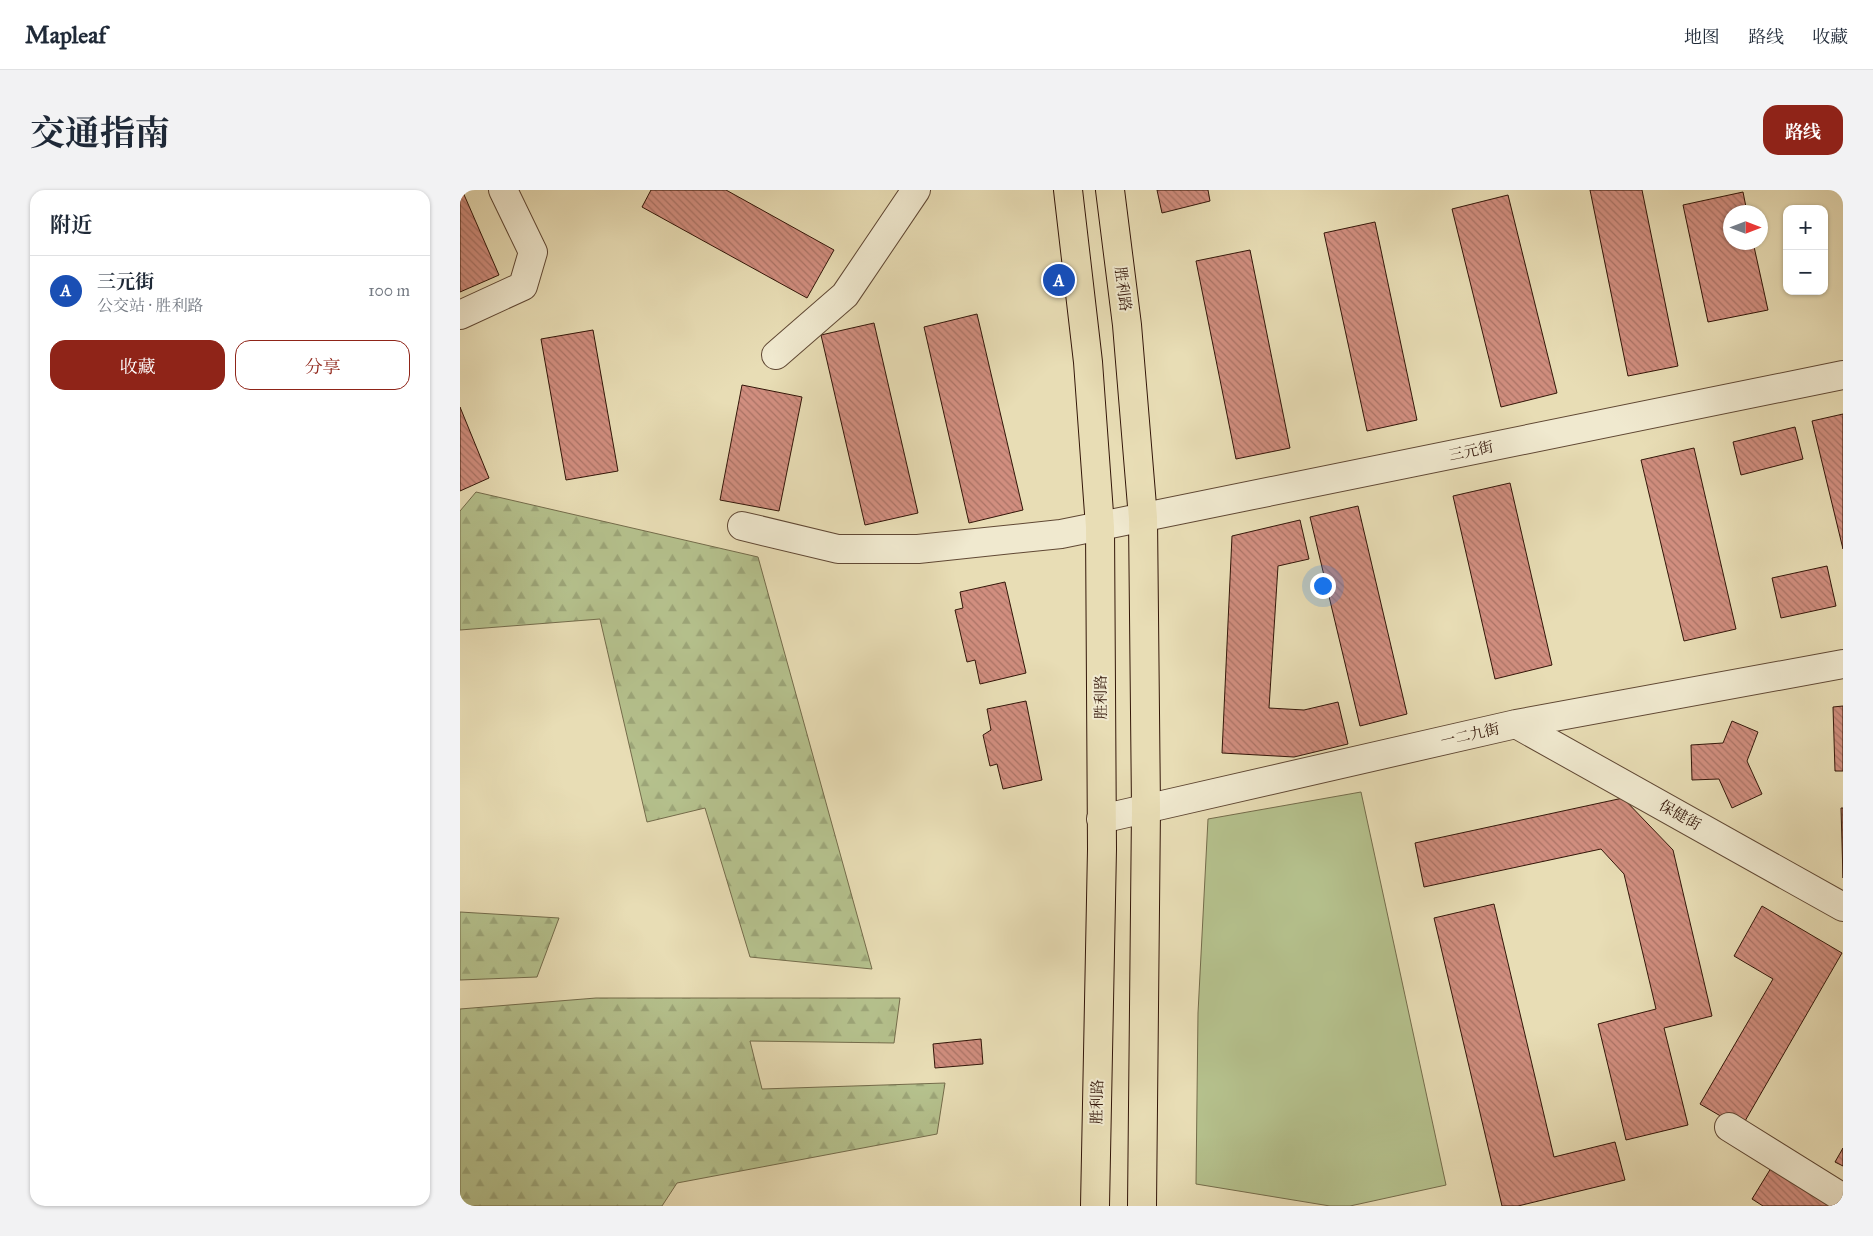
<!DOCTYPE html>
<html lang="zh">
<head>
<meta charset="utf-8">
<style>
  :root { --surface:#fff; --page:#f2f2f3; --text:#1f2937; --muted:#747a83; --line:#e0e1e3; --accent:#8f2418 }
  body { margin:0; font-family:"IM FELL Great Primer","Noto Serif SC",serif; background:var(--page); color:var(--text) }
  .controls { position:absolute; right:15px; top:15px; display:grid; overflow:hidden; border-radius:10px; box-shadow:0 1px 4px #0004 }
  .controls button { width:45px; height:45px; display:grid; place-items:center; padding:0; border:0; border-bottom:1px solid var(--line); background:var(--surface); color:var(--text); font:25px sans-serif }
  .compass { position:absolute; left:1263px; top:15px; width:45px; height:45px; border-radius:50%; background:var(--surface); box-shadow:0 1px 4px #0004; rotate:90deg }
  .you { position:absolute; left:862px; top:395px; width:18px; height:18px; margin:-12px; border:4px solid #fff; border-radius:50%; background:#1a73e8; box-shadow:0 0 0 8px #1a73e833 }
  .badge { display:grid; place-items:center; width:32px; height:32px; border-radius:50%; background:var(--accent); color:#fff; font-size:16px; font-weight:700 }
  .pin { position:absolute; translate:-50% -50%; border:2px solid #fff; box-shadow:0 1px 5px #0006 }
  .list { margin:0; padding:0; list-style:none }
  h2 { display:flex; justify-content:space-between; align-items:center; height:65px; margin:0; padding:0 20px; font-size:21px }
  h2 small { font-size:16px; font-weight:400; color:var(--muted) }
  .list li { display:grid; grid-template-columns:32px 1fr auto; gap:15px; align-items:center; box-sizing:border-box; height:70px; padding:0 20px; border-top:1px solid var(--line) }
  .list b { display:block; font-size:19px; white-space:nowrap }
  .list p { margin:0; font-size:16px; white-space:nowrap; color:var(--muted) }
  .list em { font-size:16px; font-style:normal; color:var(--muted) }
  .actions { display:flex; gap:10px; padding:15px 20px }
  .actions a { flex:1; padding:11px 0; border:1px solid var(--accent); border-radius:15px; text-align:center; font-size:18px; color:var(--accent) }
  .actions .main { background:var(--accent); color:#fff }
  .map { position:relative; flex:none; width:1383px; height:1016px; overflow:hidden; border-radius:15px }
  header { display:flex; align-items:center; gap:30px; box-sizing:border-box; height:70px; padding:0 25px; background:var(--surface); border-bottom:1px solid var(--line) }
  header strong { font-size:24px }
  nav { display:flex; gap:28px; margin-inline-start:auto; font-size:18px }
  .intro { display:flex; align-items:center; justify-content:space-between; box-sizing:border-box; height:120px; padding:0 30px }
  h1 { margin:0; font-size:35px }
  .button { padding:12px 22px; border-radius:15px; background:var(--accent); color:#fff; font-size:18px; font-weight:700 }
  main { display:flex; gap:30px; padding:0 30px }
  aside { flex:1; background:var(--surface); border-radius:15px; box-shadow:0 1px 4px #0004 }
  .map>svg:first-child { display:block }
  .forest { fill:url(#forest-firs); stroke:#746c4b }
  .park { fill:#b5c18d; stroke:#746c4b }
  .building { fill:url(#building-back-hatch); stroke:#331609 }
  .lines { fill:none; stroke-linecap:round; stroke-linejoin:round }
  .minor-casing { stroke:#604834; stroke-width:30 }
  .primary-casing { stroke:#331609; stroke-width:30 }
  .minor { stroke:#f0e9cf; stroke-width:28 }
  .primary { stroke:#e8ddb5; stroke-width:28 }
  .labels { text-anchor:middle; stroke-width:4; stroke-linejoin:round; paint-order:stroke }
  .street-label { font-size:15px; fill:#331609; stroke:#f0e9cf }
</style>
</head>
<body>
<header>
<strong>Mapleaf</strong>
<nav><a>地图</a><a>路线</a><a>收藏</a></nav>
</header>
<div class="intro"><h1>交通指南</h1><a class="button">路线</a></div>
<main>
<aside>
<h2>附近<small></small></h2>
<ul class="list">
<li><span class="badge" style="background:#1a4fb4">A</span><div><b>三元街</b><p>公交站 · 胜利路</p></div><em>100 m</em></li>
</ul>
<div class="actions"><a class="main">收藏</a><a>分享</a></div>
</aside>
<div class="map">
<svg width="1383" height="1016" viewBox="0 0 1383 1016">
  <defs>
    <pattern id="forest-firs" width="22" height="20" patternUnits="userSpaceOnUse" patternTransform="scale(1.25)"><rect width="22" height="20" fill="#b5c18d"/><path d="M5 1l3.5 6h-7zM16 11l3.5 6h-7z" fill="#9ca578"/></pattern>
    <pattern id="building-back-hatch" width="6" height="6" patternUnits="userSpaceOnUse" patternTransform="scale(1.25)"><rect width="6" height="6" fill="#d18e7f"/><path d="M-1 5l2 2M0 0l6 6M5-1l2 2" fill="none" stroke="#aa7366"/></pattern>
  </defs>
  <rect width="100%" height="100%" fill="#e8ddb5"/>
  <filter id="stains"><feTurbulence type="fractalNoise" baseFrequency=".004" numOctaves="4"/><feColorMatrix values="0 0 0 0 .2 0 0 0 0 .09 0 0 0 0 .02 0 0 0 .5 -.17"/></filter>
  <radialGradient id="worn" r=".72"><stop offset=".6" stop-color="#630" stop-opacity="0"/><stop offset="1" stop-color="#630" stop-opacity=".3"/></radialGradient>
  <path class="forest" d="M16 302 298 367 412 779 290 767 245 618 187 632 140 429 0 440V321Z
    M0 722 99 728 77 787 0 790Z
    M136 808H440L434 853 290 851 302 899 485 893 477 944 217 993 202 1016H0V819Z"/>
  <path class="park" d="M901 602 986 995 890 1016H870L736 994 738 823 748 629Z"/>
  <path class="building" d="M0 0H2L39 85 0 102Z
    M191 0H266L374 60 347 108 182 17Z
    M697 0H748L750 11 702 23Z
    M1130 0H1182L1218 176 1168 186Z
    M1283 2 1287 22H1270V52H1293L1308 120 1248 132 1223 15Z
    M1048 5 1097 203 1041 217 992 19Z
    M915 32 957 230 907 241 864 43Z
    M790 60 830 258 776 269 736 71Z
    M517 124 563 320 509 333 464 137Z
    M414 133 458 323 405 335 361 145Z
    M133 140 158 281 106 290 81 149Z
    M282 195 342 207 319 321 260 310Z
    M0 217 29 288 0 301Z
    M1383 224V359L1352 231Z
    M1335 237 1343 269 1281 285 1273 252Z
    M1234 258 1276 439 1224 451 1181 270Z
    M1050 293 1092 475 1035 489 993 306Z
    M898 316 947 524 900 536 850 327Z
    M840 330 849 369 818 376 809 518 844 520 878 512 888 554 834 567 762 563 772 346Z
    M1367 376 1376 416 1321 428 1312 388Z
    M545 392 566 483 520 494 515 470 507 472 495 420 503 418 500 402Z
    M566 511 582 590 543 599 537 574 530 576 523 545 531 540 527 519Z
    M1383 516V581H1375L1373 517Z
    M1272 531 1298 542 1287 571 1302 604 1272 618 1259 589 1232 590 1231 555 1263 553Z
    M1163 608 1213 660 1252 826 1204 838 1228 935 1166 950 1138 834 1196 819 1164 684 1141 659 964 697 955 653Z
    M1381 618H1383V688Z
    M1034 714 1094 967 1155 952 1165 990 1058 1016H1042L974 728Z
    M1302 716 1382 763 1281 938 1240 914 1313 789 1274 766Z
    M521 849 523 874 475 878 473 854Z
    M1383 958V976L1375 972Z
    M1316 970 1383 1016H1303L1292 1009Z"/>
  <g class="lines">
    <g class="minor-casing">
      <path id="minor" d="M0 125 63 96 73 62 43 0
        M316 165 385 105 456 0
        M282 336 378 359H458L601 344 1383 185
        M1056 534 1383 717
        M641 629 1056 534 1383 474
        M1269 937 1383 1008"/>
    </g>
    <g class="primary-casing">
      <path id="primary" d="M608 0 628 172 640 337 642 659 635 1016
        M650 0 667 135 683 328 686 619 682 1016"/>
    </g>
    <use href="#minor" class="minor"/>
    <use href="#primary" class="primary"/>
  </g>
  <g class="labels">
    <g class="street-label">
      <text transform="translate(663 99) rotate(83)" y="5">胜利路</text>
      <text transform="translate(1011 261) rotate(-12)" y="5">三元街</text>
      <text transform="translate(641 507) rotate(-90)" y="5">胜利路</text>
      <text transform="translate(1010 545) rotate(-13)" y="5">一二九街</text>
      <text transform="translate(1220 625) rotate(29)" y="5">保健街</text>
      <text transform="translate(637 912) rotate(-89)" y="5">胜利路</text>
    </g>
  </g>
  <rect width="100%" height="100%" filter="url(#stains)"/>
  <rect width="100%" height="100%" fill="url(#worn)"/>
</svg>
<div class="controls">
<button>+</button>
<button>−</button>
</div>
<svg class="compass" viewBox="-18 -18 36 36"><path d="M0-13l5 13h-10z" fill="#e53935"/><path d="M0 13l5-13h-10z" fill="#747a83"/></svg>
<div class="you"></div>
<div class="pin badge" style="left:599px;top:90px;background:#1a4fb4">A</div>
</div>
</main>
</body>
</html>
